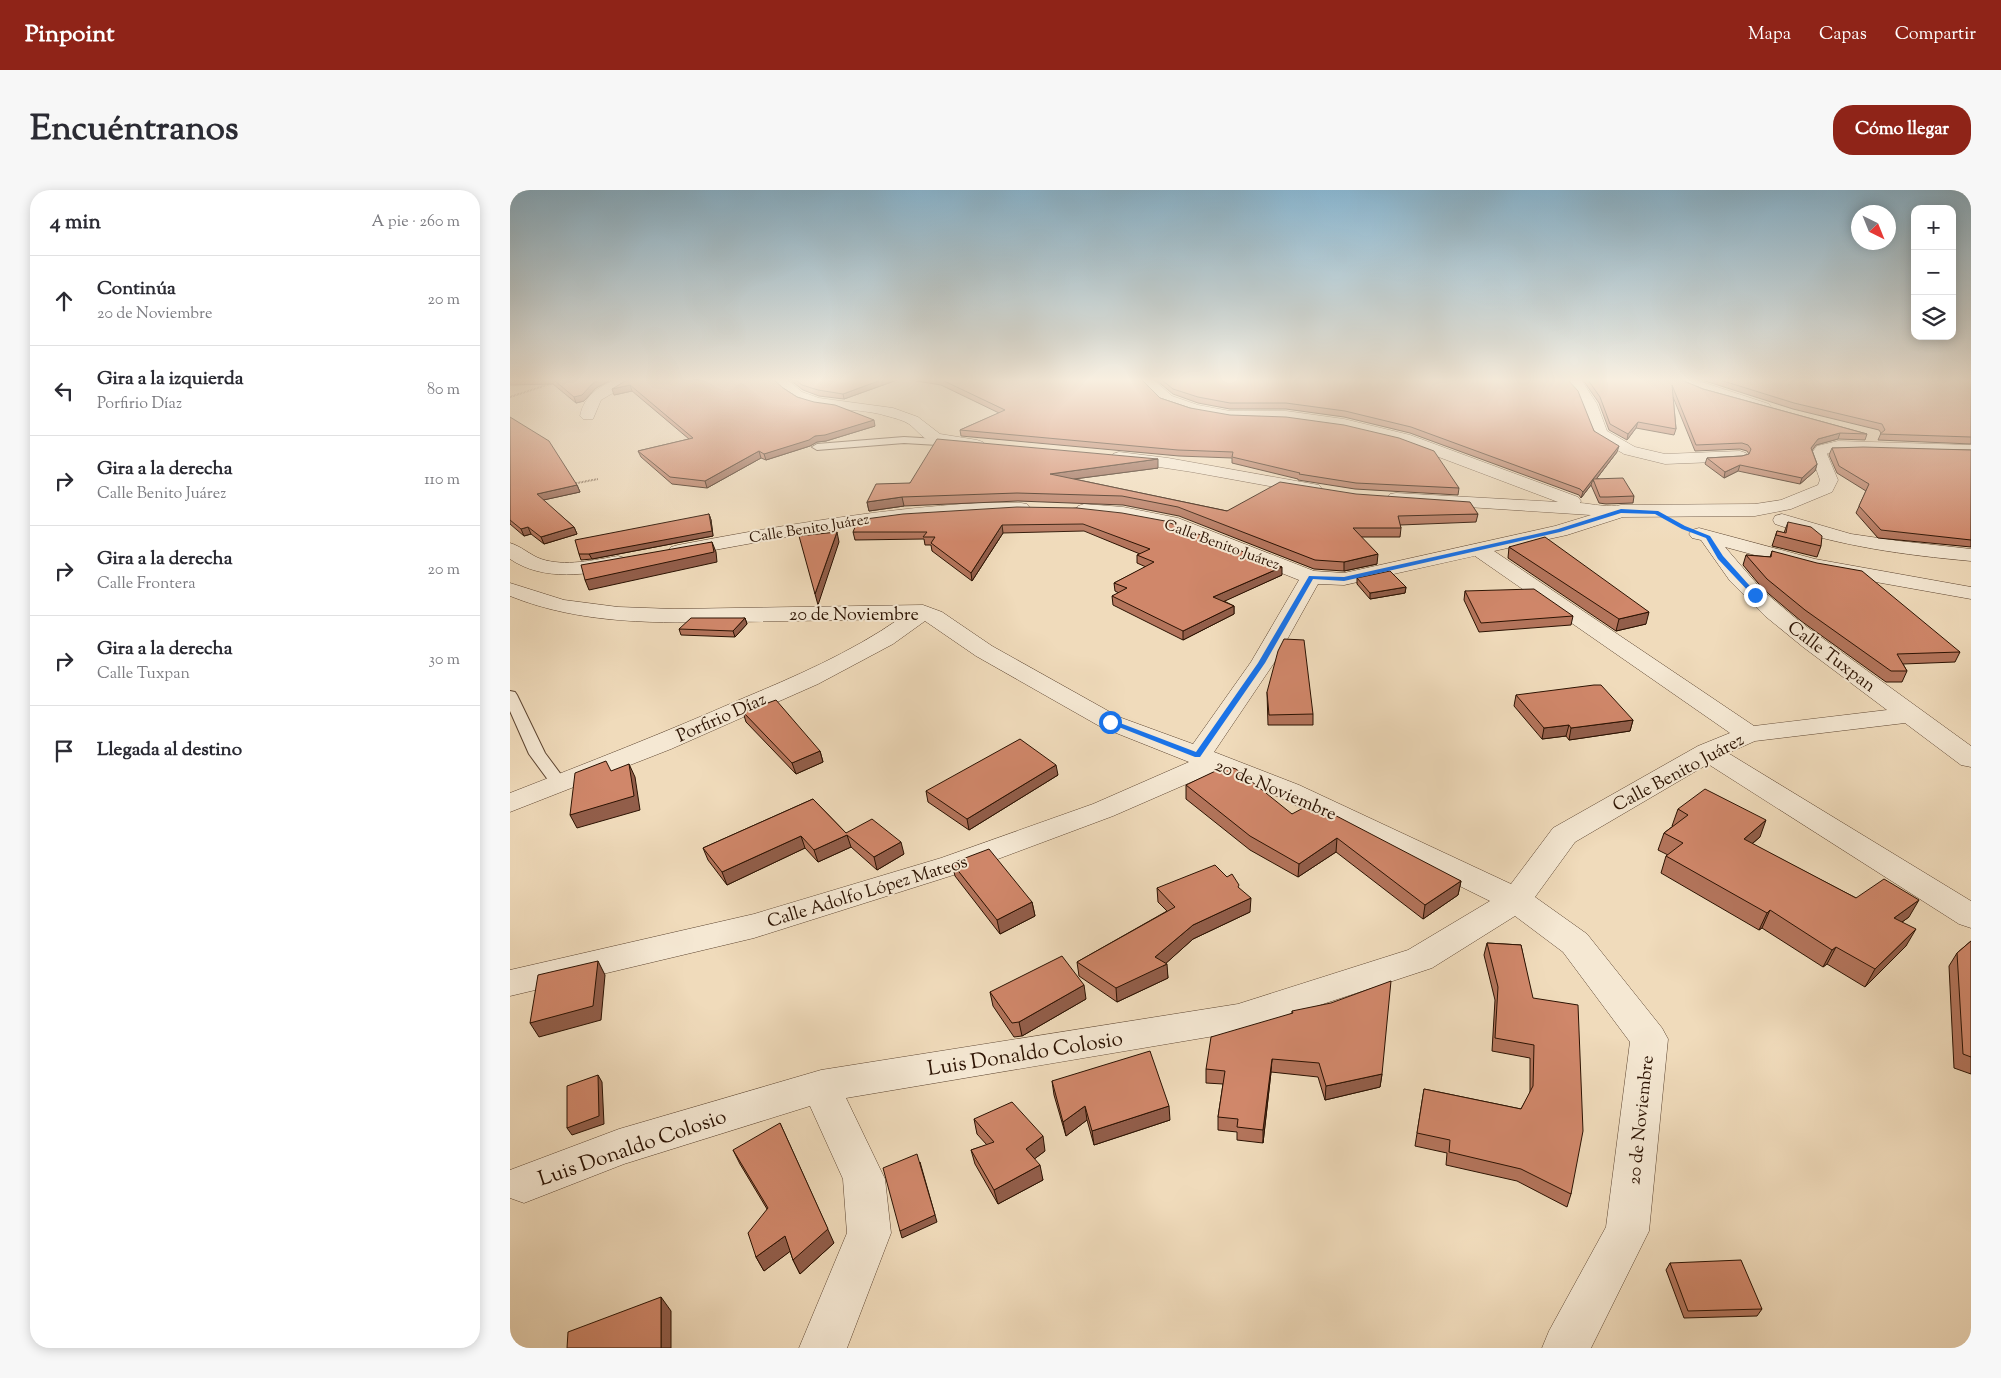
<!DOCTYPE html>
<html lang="es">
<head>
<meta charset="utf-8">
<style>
  :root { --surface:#fff; --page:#f7f7f7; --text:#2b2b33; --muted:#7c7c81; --line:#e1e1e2; --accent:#8f2418 }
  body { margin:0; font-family:"Sorts Mill Goudy",serif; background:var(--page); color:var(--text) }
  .controls { position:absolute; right:15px; top:15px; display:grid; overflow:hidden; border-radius:10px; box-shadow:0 2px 12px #0003 }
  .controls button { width:45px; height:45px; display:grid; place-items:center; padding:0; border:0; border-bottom:1px solid var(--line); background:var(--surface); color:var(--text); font:25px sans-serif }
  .compass { position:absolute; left:1341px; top:15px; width:45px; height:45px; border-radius:50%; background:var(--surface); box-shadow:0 2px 12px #0003; rotate:137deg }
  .stop { position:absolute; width:15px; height:15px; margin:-11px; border:4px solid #1a73e8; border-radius:50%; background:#fff }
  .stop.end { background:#1a73e8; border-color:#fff; box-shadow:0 1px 5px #0008 }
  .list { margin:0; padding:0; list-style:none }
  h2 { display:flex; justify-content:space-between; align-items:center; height:65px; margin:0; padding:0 20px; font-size:21px }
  h2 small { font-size:16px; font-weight:400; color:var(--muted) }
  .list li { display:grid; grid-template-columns:32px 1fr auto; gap:15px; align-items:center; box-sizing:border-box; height:90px; padding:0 20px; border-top:1px solid var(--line) }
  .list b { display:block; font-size:19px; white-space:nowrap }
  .list p { margin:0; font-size:16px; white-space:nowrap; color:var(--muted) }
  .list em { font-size:16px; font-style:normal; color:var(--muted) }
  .icon { flex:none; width:28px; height:28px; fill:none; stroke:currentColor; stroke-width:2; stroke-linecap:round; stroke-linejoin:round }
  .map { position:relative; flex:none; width:1461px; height:1158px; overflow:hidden; border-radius:20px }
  header { display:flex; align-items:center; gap:30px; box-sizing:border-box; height:70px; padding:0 25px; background:var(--accent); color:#fff }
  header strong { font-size:24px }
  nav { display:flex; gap:28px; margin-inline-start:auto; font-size:18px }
  .intro { display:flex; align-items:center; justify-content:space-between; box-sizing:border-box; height:120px; padding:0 30px }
  h1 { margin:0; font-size:35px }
  .button { padding:12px 22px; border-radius:20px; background:var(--accent); color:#fff; font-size:18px; font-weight:700 }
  main { display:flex; gap:30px; padding:0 30px }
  aside { flex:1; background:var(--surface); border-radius:20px; box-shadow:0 2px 12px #0003 }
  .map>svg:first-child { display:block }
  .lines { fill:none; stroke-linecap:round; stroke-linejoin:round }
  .lane-casing { stroke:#5c4430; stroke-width:2 }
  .street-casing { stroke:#5c4430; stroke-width:1 }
  .path { stroke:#2b1202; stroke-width:2; stroke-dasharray:0.5 1; stroke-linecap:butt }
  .lane { fill:#f5e8d3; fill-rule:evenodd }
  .street { fill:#f5e8d3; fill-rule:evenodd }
  .wall { fill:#b3745b; stroke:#2b1202 }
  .shaded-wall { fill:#925e4a; stroke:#2b1202 }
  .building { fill:#d0876a; stroke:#2b1202 }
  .route { fill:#1a73e8 }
  .labels { text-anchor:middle; stroke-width:4; stroke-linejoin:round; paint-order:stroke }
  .far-street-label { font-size:15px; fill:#2b1202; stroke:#f5e8d3 }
  .street-label { font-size:18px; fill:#2b1202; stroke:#f5e8d3 }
  .near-street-label { font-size:21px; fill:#2b1202; stroke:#f5e8d3 }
</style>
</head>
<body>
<header>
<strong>Pinpoint</strong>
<nav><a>Mapa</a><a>Capas</a><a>Compartir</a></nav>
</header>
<div class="intro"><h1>Encuéntranos</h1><a class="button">Cómo llegar</a></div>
<main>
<aside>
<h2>4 min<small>A pie · 260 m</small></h2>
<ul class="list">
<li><svg class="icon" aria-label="ahead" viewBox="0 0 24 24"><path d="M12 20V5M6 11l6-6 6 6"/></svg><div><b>Continúa</b><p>20 de Noviembre</p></div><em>20 m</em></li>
<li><svg class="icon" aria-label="left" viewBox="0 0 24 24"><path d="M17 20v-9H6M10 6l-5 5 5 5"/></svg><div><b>Gira a la izquierda</b><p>Porfirio Díaz</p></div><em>80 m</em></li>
<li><svg class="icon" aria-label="right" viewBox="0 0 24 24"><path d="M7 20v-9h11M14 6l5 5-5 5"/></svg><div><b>Gira a la derecha</b><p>Calle Benito Juárez</p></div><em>110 m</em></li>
<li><svg class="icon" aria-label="right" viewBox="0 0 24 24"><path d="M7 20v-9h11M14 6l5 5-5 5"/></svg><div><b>Gira a la derecha</b><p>Calle Frontera</p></div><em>20 m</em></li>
<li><svg class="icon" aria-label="right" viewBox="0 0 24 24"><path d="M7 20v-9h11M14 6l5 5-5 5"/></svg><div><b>Gira a la derecha</b><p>Calle Tuxpan</p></div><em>30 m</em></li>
<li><svg class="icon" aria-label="arrive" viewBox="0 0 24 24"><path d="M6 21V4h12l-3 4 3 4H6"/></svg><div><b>Llegada al destino</b></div></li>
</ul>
</aside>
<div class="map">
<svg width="1461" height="1158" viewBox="0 0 1461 1158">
  <rect width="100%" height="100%" fill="#f0dbbb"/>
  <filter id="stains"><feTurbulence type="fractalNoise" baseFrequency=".004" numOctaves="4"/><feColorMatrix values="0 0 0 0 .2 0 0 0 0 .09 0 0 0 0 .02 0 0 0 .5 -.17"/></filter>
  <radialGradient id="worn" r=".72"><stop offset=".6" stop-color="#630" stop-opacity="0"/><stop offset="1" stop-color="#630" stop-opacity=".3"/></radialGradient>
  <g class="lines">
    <g class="lane-casing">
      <path id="lane" d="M394 247 445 250 450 253 445 256 394 253 307 260 302 257 307 254Z
        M0 501 5 502 7 505 35 563 58 594 56 598H44L19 564 0 521Z"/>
    </g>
    <g class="street-casing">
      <path id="street" d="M105 190H125L91 210 83 229H73L70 226C74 206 88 197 105 190Z
        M263 190H278L292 202 309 208 383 218 408 227 430 244 467 250 473 252 475 255 473 258C461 261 431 257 420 251 412 248 406 239 399 234 393 230 384 228 377 226 339 214 290 227 263 190Z
        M629 190H644L662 206 688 215 720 221H776L834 229 900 245 1068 307 1071 311 1070 313C1082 314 1100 318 1111 315L1245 314 1271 310 1308 295 1310 290 1301 264 1307 256 1328 251 1461 255V265L1351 261 1318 263 1317 264 1328 290 1322 302 1281 319 1245 326 1113 327 1057 345 984 361 1244 536 1377 520 1293 457 1255 426 1220 391 1191 350 1182 348 1179 344 1182 340 1189 338 1305 369 1461 397V409L1304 381 1215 357 1252 400 1290 432 1461 556V577L1451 575 1395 533 1245 551 1218 563 1461 711V738L1449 734 1198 574 1065 652 1025 707 1077 744 1152 838 1158 849 1139 1041 1081 1158H1032L1039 1141 1096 1037 1120 852 1053 762 1005 726 922 778 728 842 336 908 375 989 381 1043 337 1158H289L337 1043 333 989 300 916 114 974 14 1013 0 1008V980L109 939 311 880 728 814 898 760 980 711 769 607 704 582 603 626 453 682 244 748 0 806V780L244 724 431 668 583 614 679 572 591 537 466 466 415 431 383 454 308 494 161 559 0 622V603C77 573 154 543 229 510 284 487 340 463 389 429 334 430 280 431 225 432 149 433 72 435 0 406V393L54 410 108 417 164 419 413 415 432 422 482 456 609 527 683 554 741 472 789 390 656 337 613 329 568 324 565 320 568 316 574 314 613 317 668 328 804 381 834 383 1045 336 1081 325 880 312 877 308 880 304 886 303 1048 312 889 252 834 239 776 231 720 229 680 222 652 212ZM965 366 1220 543 1188 556 1043 638 1001 694 789 595 704 562 764 473 808 394 834 395Z
        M1054 190 1072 191 1087 214 1097 241 1125 257 1155 264 1230 261 1236 263 1238 266 1236 269 1230 271 1155 274 1114 264 1084 246 1069 206Z
        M1167 190H1186L1259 214 1261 217 1259 220H1249C1233 215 1176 201 1167 190Z
        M609 262 658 268 803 294 809 295 812 299 809 303 803 304 682 282 603 270 601 267 603 264Z
        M468 313H511L517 314 520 318 517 322 511 323C395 325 282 345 168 367L161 365 158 361 161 357 168 355C268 336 367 319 468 313Z
        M1272 324 1341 344 1389 351 1461 359V371C1394 365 1329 356 1265 334L1263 330 1265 326Z
        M0 353C11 356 20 365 31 369 55 377 84 370 108 366L115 368 118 372 115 376C79 385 33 392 0 369Z"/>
    </g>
    <path class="path" d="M0 207 52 190
      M62 294 88 289"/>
    <use href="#lane" class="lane"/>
    <use href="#street" class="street"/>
  </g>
  <path class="wall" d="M0 190H101L86 198 74 211 66 213 43 194 0 195Z
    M117 190 273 198 287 207 365 236 316 251 307 252 300 256 256 270 251 268 197 298 162 294 131 267 128 261 179 249 122 201 104 205Z
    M280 190H387L334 209 309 206 293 200Z
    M400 190H632L650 208 680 218 949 298 948 305 845 299 788 290V289L722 273V268L669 266 451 246 450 240 489 223 431 195Z
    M646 190H1058L1084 241 1107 262 1087 288 1124 306 1123 313 1096 314 1089 313 1081 295 1071 308 1069 305 900 243 834 227 776 219H720L688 213 663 204Z
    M1073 190H1173L1176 192 1193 199 1357 244 1355 250 1328 249 1306 255 1302 260 1307 274 1305 281 1290 294 1228 281 1214 288 1195 274 1197 268 1232 266 1239 264 1237 261 1230 259 1185 261 1163 207 1166 239 1164 245 1126 238 1117 250 1099 240 1089 213Z
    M1192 190H1461V254L1368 250 1371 243 1369 240 1283 219Z
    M0 227 67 295 70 302 33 310 64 337 67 344 34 354 21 344 14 346 0 334Z
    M1322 258 1461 260V357L1368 348 1346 323 1356 301 1327 283 1319 265Z
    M648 278 564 289 717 321 968 324 966 332 890 335 891 338 890 347H851L867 374 834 381 804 379 669 326 613 315 508 311 394 316 359 321 357 312 400 293Z
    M567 318 772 385 714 411 724 416V424L673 450 603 415 602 406 609 403 605 401 604 393 636 377 627 373V365L630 364 574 341 493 343 462 391 422 361 421 355H415L414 349 345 350 343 342Z
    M199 324 201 330 203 346 82 369 71 370 69 364Z
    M1278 332 1311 356 1307 367 1262 356 1267 341 1274 343Z
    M999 357 1136 434 1106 441 998 368Z
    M1262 361 1450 462 1445 472 1393 474 1397 481 1392 492H1376L1291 431 1253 399 1233 375 1236 365 1260 367Z
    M847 388 896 397 895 403 860 409 847 394Z
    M955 401 1063 426 1061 435 969 442 954 410Z
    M235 428 237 434 225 447 171 445 169 439Z
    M757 502 803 524V535H758Z
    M1006 505 1123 530 1120 541 1059 550 1056 546 1032 549 1004 516Z
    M233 522 310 561 313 572 286 584 236 532Z
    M548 585 459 640 418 612 416 601Z
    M676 595 782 624 951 691 948 705 913 729 826 662 788 687 740 660 676 609Z
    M303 609 336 643 394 664 367 680 341 657 308 672 295 658 217 695 198 670 193 658Z
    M1168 619 1250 647 1242 654 1346 708 1399 727 1392 732 1396 756 1355 797 1317 774 1313 777 1252 738 1249 740 1151 683 1156 666 1158 665 1148 660 1154 643 1163 636H1162Z
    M442 673 522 712 525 726 490 744 445 686Z
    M647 698H729L740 722 683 749 656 773 658 788 607 812 569 786 567 772 657 721 648 712Z
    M1461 751V884L1444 878 1439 776 1447 763Z
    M977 753 1011 755 1061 1004 1057 1017 1007 991 936 975 937 963 905 956 914 899 1011 919 1020 903V868L982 861 985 810 974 765Z
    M480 802 576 809 512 846 504 847 483 816Z
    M782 821 872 884 870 897 815 910 808 887 761 882 753 953 727 950V942L708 940V927L713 894 696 893V879L782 823Z
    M542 891 660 930 584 955 577 930 556 946 544 905Z
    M464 929 535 961 524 969 533 990 488 1014 465 974 461 960 477 955 467 944Z
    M223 960 324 1053 290 1084 283 1070 280 1061 254 1081 246 1067 257 1019 230 974Z
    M1160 1073 1252 1119 1247 1126 1174 1128 1156 1080Z"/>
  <path class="shaded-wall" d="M89 190H101L86 198 74 211 66 213 64 207Z
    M371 190H387L334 209 333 204Z
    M120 195 122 201 104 205 102 199Z
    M364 230 365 236 316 251 307 252 300 256 256 270 254 264 305 246Z
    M1128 232 1126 238 1117 250 1118 244Z
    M1330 243 1328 249 1306 255 1299 265 1301 258 1308 249Z
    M1109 256 1107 262 1084 292 1083 289Z
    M249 261 251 268 197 298 195 291Z
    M648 269V278L541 292 540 284Z
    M1307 274 1305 281 1290 294 1292 288Z
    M1230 275 1228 281 1214 288 1215 282Z
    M1083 289 1081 295 1071 308 1073 302Z
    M67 295 70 302 29 311 27 304Z
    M392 307 394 316 359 321 357 312Z
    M199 324 201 330 203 346 82 369 79 364Z
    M492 335 493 343 462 391 461 383Z
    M18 337 21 344 14 346 11 339Z
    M64 337 67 344 34 354 31 347Z
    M327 342 329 352 308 415 305 404Z
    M202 352 206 362 207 372 79 400 75 390Z
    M868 364 867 374 834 381V372Z
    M772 377V385L704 416 703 407Z
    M896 397 895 403 860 409V403Z
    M724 416V424L673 450V441Z
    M1139 422 1136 434 1106 441 1109 429Z
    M235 428 237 434 225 447 223 441Z
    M1123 530 1120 541 1059 550 1061 538Z
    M1059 535 1056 546 1032 549 1034 538Z
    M310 561 313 572 286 584 282 573Z
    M119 574 125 587 130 620 67 638 60 625Z
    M546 575 548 585 459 640 457 629Z
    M1256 630 1250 647 1227 666 1234 649Z
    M337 645 341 657 308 672 304 660Z
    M291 646 295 658 217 695 212 682Z
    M827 648 826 662 788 687 789 674Z
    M391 652 394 664 367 680 364 667Z
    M951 691 948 705 913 729 915 715Z
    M741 708 740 722 683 749 653 776 657 774 658 788 607 812 606 798 645 767 683 735Z
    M1409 710 1399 727 1374 745 1384 728Z
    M522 712 525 726 490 744 487 730Z
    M1260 720 1252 738 1249 740 1257 723Z
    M1406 739 1396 756 1355 797 1365 779Z
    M1326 757 1317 774 1313 777 1322 760Z
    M88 771 95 785 91 830 29 847 20 833Z
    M574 795 576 809 512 846 509 832Z
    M762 869 761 882 753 953V940Z
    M872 884 870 897 815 910 816 896Z
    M88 885 92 892 94 934 62 945 57 938Z
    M575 916 577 930 556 946 553 932Z
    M659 916 660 930 584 955 582 941Z
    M270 933 324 1053 290 1084 283 1070Z
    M533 946 535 961 519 973 516 959Z
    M410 972 427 1032 392 1048 390 1041Z
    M530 975 533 990 488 1014 484 1000Z
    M275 1046 282 1060 254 1081 246 1067Z
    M151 1107 161 1121V1158H151Z"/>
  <path class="building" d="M44 190H89L84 192 72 205 64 207Z
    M117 190H264L273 198 287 207 304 212 325 215 364 230 315 245 305 246 299 250 254 264 249 261 195 291 160 287 128 261 183 248 120 195 102 199Z
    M286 190H371L333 204 308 200 292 195Z
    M432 190H632L650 208 680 218 720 225 776 227 834 235 889 248 924 261 949 298 846 293 789 284 790 283 722 267 723 262 668 260 450 240 495 220Z
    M652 190H1058L1068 201 1084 241 1109 256 1083 289 1113 288 1124 306 1098 307H1090L1083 289 1073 302 1070 299 901 237 835 221 776 213H720L688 207 663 199Z
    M1078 190H1173L1176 192 1193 199 1357 244 1330 243 1308 249 1301 258 1307 274 1292 288 1230 275 1215 282 1197 268 1232 266 1239 264 1241 259 1238 255 1232 253 1186 255 1162 195 1166 239 1128 232 1118 244 1100 234 1090 207Z
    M1210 190H1461V247L1370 244 1375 240 1372 234 1284 213Z
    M0 227 39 251 67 295 27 304 64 337 31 347 18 337 11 339 0 330Z
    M427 249 648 269 540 284 717 321 770 292 846 304 960 312 968 324 888 326 891 338H843L868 364 834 372 805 370 668 317 612 306 507 303 392 307 357 312 366 294 400 293Z
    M1353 257 1461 260V350L1371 340 1349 316 1359 294 1329 276 1322 258Z
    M507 317 567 318 612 323 655 331 772 377 703 407 724 416 673 441 602 406 617 398 604 393 644 372 627 365 640 359 573 334 492 335 461 383 421 353 425 347H413L417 342H343L348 330 393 324Z
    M199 324 202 341 79 364H69L65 350Z
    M1278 332 1301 337 1312 346 1311 356 1266 345 1267 341 1276 343Z
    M327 342 305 404 289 346Z
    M1035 347 1139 422 1109 429 999 357Z
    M202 352 204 362 75 390 71 375Z
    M1262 361 1307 373 1352 381 1450 462 1387 464 1397 481H1381L1295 420 1257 389 1236 365 1261 367Z
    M880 381 896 397 860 403 847 388Z
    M1024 399 1063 426 971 433 955 401Z
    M181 428H235L223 441 169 439Z
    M774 449 794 450 803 524 759 525 757 502 768 461Z
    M1084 495H1091L1123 530 1061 538 1059 535 1034 538 1006 505Z
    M266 510 310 561 282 573 233 522Z
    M510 549 546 575 457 629 416 601Z
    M96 571 101 581 119 574 124 606 60 625 65 583Z
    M716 576 726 579 782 624 797 616 812 625 815 620 951 691 915 715 827 648 789 674 740 646 676 595Z
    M1195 599 1256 630 1234 649 1346 708 1374 689 1409 710 1384 728 1406 739 1365 779 1326 757 1322 760 1260 720 1257 723 1156 666 1173 653 1154 643 1178 625 1168 619Z
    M303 609 336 643 362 629 391 652 364 667 337 645 304 660 291 646 212 682 193 658Z
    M479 659 522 712 487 730 442 673Z
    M705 675 717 687 722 684 729 695 728 697 741 708 683 735 645 767 657 774 606 798 567 772 665 717 647 698Z
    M1461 751V867L1453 864 1447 763Z
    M977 753 1011 755 1023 808 1068 815 1073 941 1061 1004 1011 979 939 962 940 950 907 943 914 899 1011 919 1023 896 1024 855 985 848 988 797Z
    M552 766 574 795 509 832 502 833 480 802Z
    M88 771 83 816 20 833 28 785Z
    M881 791 872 884 816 896 809 873 762 869 753 940 727 937 728 929 708 927 715 881 696 879 701 847 783 823 782 821 821 813Z
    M640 861 659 916 582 941 575 916 553 932 542 891Z
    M88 885 89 926 57 938V896Z
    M502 912 533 946 516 959 530 975 484 1000 461 960 484 952 464 929Z
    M270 933 318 1039 283 1070 275 1046 246 1067 238 1043 258 1018 223 960Z
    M407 964 425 1025 390 1041 373 978Z
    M1231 1070 1252 1119 1178 1121 1160 1073Z
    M151 1107V1158H57L58 1142Z"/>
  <linearGradient id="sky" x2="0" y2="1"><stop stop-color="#89b7d2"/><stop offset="0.54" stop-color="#f8efe0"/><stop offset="1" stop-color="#f8efe0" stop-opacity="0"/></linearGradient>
  <rect width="1461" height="352" fill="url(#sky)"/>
  <path class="route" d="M1111 319 1148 321 1175 336 1200 346 1213 366 1248 405 1243 406 1208 369 1196 348 1172 339 1145 324 1111 323 1050 342 834 391 803 389 755 473 690 567H685L596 532 602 530 686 562 748 473 799 386 834 387 1048 339Z"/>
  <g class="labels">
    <g class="far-street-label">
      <text transform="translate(299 338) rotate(-9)" y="5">Calle Benito Juárez</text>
      <text transform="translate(712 354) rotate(20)" y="5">Calle Benito Juárez</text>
    </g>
    <g class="street-label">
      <text x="344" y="430">20 de Noviembre</text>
      <text transform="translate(1322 466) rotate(37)" y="6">Calle Tuxpan</text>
      <text transform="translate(211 527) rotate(-24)" y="6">Porfirio Díaz</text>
      <text transform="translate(1168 582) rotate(-28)" y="6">Calle Benito Juárez</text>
      <text transform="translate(766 599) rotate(23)" y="6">20 de Noviembre</text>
      <text transform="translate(357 701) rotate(-17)" y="6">Calle Adolfo López Mateos</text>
      <text transform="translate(1130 930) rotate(-84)" y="6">20 de Noviembre</text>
    </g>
    <g class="near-street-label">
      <text transform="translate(515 863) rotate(-9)" y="7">Luis Donaldo Colosio</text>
      <text transform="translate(122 957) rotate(-19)" y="7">Luis Donaldo Colosio</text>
    </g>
  </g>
  <rect width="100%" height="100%" filter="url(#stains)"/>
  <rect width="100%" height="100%" fill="url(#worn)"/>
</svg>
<div class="controls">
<button>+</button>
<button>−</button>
<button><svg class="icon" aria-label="layers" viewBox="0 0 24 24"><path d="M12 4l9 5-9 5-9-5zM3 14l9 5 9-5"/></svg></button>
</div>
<svg class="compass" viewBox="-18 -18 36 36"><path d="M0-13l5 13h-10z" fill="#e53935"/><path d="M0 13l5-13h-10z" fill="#7c7c81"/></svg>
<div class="stop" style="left:600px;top:532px"></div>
<div class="stop end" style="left:1245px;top:405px"></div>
</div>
</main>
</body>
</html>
